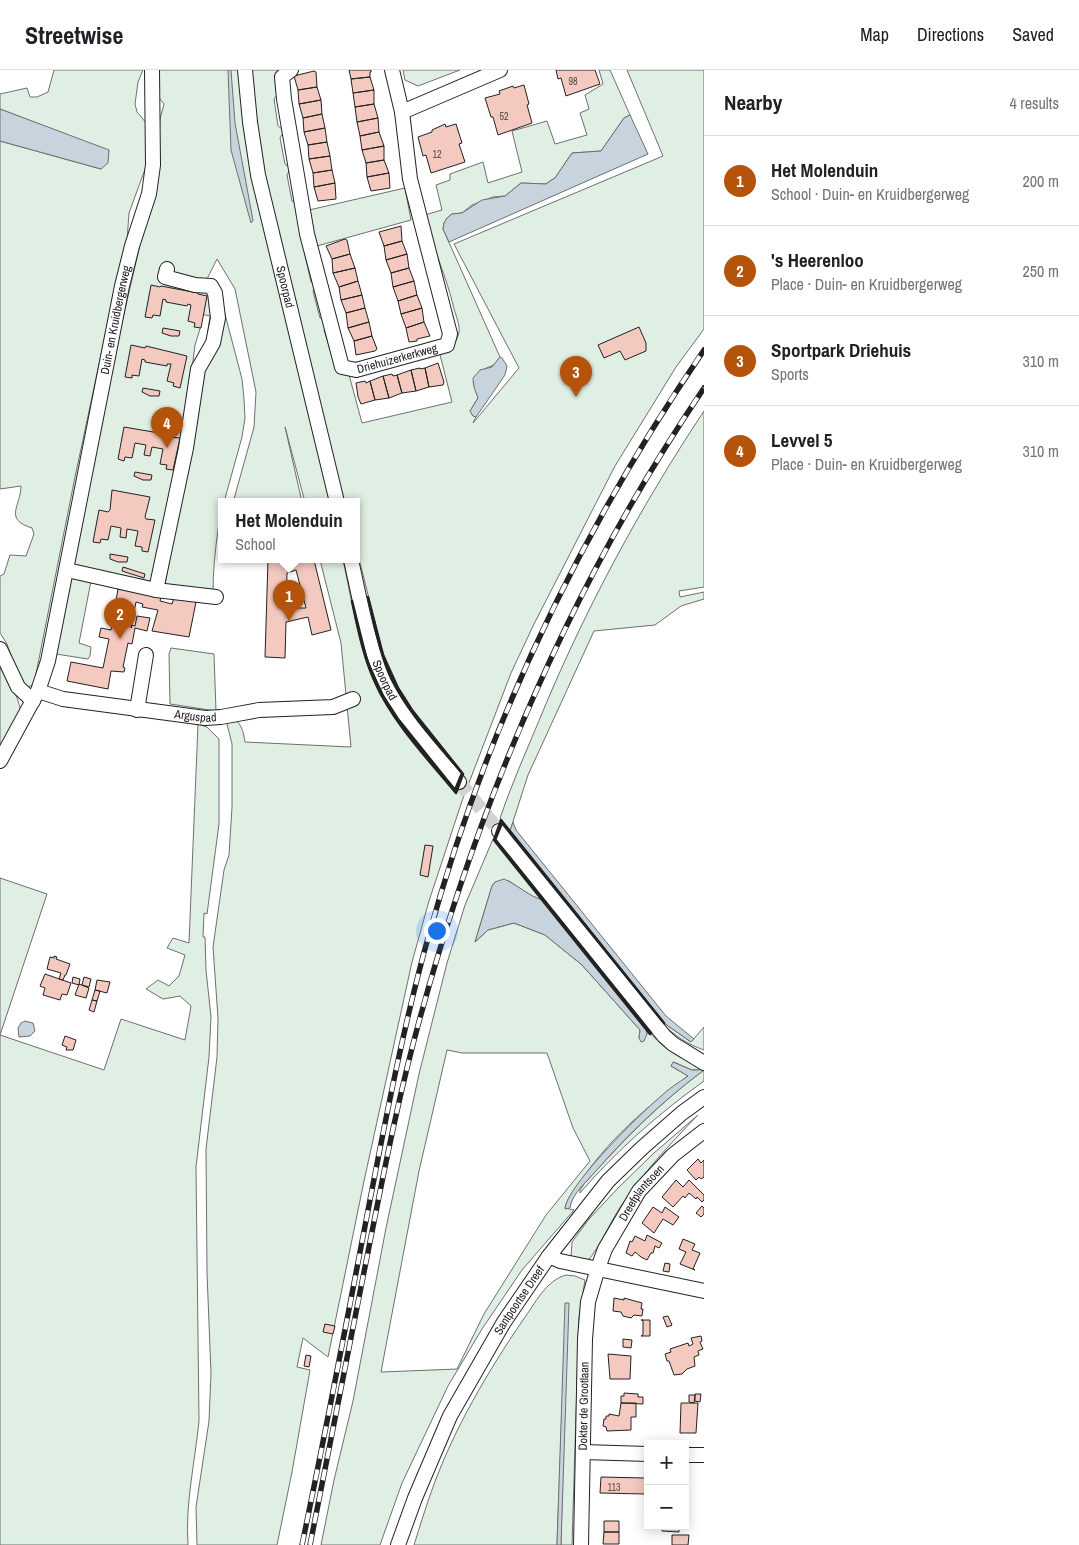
<!DOCTYPE html>
<html lang="en">
<head>
<meta charset="utf-8">
<style>
  :root { --surface:#fff; --page:#f2f2f2; --text:#202124; --muted:#757577; --line:#e0e0e0; --accent:#b45309 }
  body { margin:0; font-family:"Archivo Narrow",sans-serif; background:var(--page); color:var(--text) }
  .controls { position:absolute; right:15px; bottom:15px; display:grid; overflow:hidden; border-radius:0px; box-shadow:0 2px 12px #0003 }
  .controls button { width:45px; height:45px; display:grid; place-items:center; padding:0; border:0; border-bottom:1px solid var(--line); background:var(--surface); color:var(--text); font:25px sans-serif }
  .you { position:absolute; left:436px; top:860px; width:18px; height:18px; margin:-12px; border:4px solid #fff; border-radius:50%; background:#1a73e8; box-shadow:0 0 0 8px #1a73e833 }
  .badge { display:grid; place-items:center; width:32px; height:32px; border-radius:50%; background:var(--accent); color:#fff; font-size:16px; font-weight:700 }
  .pin { position:absolute; translate:-50% -41px; filter:drop-shadow(0 1px 2px #0008) }
  .pin::after { content:''; position:absolute; top:26px; width:18px; height:15px; background:inherit; clip-path:polygon(0 0,100% 0,50% 100%) }
  .popup { position:absolute; left:218px; top:428px; width:142px; height:65px; box-sizing:border-box; display:grid; place-content:center; border-radius:0px; background:var(--surface); filter:drop-shadow(0 1px 4px #0005); font-size:16px; white-space:nowrap; color:var(--muted) }
  .popup b { font-size:19px; color:var(--text) }
  .popup::after { content:''; position:absolute; left:50%; top:100%; margin-left:-10px; border:10px solid transparent; border-top-color:var(--surface) }
  .list { margin:0; padding:0; list-style:none }
  h2 { display:flex; justify-content:space-between; align-items:center; height:65px; margin:0; padding:0 20px; font-size:21px }
  h2 small { font-size:16px; font-weight:400; color:var(--muted) }
  .list li { display:grid; grid-template-columns:32px 1fr auto; gap:15px; align-items:center; box-sizing:border-box; height:90px; padding:0 20px; border-top:1px solid var(--line) }
  .list b { display:block; font-size:19px; white-space:nowrap }
  .list p { margin:0; font-size:16px; white-space:nowrap; color:var(--muted) }
  .list em { font-size:16px; font-style:normal; color:var(--muted) }
  .map { position:relative; flex:none; width:704px; height:1475px; overflow:hidden }
  header { display:flex; align-items:center; gap:30px; box-sizing:border-box; height:70px; padding:0 25px; background:var(--surface); border-bottom:1px solid var(--line) }
  header strong { font-size:24px }
  nav { display:flex; gap:28px; margin-inline-start:auto; font-size:18px }
  main { display:flex }
  aside { flex:1; background:var(--surface) }
  .map>svg:first-child { display:block }
  .green { fill:#e0efe3; stroke:#6f6f6f; fill-rule:evenodd }
  .water { fill:#c7d3dd; stroke:#6f6f6f }
  .building { fill:#f3c9c0; stroke:#222; fill-rule:evenodd }
  .lines { fill:none; stroke-linecap:round; stroke-linejoin:round }
  .minor-tunnel { stroke:#d3d3d3; stroke-width:14; stroke-dasharray:14 7; stroke-linecap:butt }
  .minor-casing { stroke:#222; stroke-width:16 }
  .minor { stroke:#fff; stroke-width:14 }
  .rail-casing { stroke:#222; stroke-width:5.5 }
  .rail { stroke:#fff; stroke-width:4; stroke-dasharray:11; stroke-linecap:butt }
  .wall { stroke:#222; stroke-width:2.5 }
  .labels { text-anchor:middle; stroke-width:4; stroke-linejoin:round; paint-order:stroke }
  .number-label { font-size:10px; fill:#564c4a }
  .street-label { font-size:12px; fill:#222; stroke:#fff }
</style>
</head>
<body>
<header>
<strong>Streetwise</strong>
<nav><a>Map</a><a>Directions</a><a>Saved</a></nav>
</header>
<main>
<div class="map">
<svg width="704" height="1475" viewBox="0 0 704 1475">
  <rect width="100%" height="100%" fill="#fff"/>
  <path class="green" d="M54 0H143L138 12 135 34 137 42 147 54 148 91 129 143 127 171 118 205 75 407 34 614 28 617 21 615 7 574 0 563V506L4 504 10 485 26 486 34 464 32 458C3 449 21 436 21 416L0 419V71L101 99 109 81 0 39V24L27 18 30 27H37L48 22Z
    M156 0H239L243 52 252 106 330 432H305L285 357 302 432H240L234 429 254 357 256 322 235 219 217 189 205 213 221 229 242 309 244 329 245 348 242 367 224 432H222C221 442 219 450 218 460 215 481 213 502 213 523L165 514 194 360 210 246 201 244 200 259 195 275 184 365 155 512 73 496 116 278 143 162 159 68 160 49 164 34 156 24Z
    M251 0H278L275 11 277 25 274 29 278 56 282 59 283 63 280 68 285 94 289 97 290 100 287 105 292 131 297 134 307 181 305 185 311 212 316 214 313 221 320 248 325 249 327 256 324 260 332 286 348 301 362 353 452 332 440 285C450 280 457 273 459 262 460 255 456 246 454 239 447 207 432 177 425 145L442 140 436 115 450 110V104L483 92 488 113 522 102 512 61 547 51 555 74 587 65 580 43 589 39 585 25 603 14 599 0H610L630 45 624 48 601 81 572 83 555 108 550 111 546 114 521 113 505 126 493 127 472 135 462 143 452 144 447 148 444 153 443 159 500 287 494 295 484 299 473 312 478 328 470 341 473 346 476 347 473 353 519 298 454 174 663 86 627 0H704V259L676 297 615 396 534 554 511 603 462 731 429 831 412 892 364 1111 328 1287 303 1268 297 1297 310 1300 292 1402 277 1475H197L196 1437 209 1351 211 1303 207 1203 206 1079 217 987 218 948 213 877 224 800 229 785 232 737V674L225 646C240 648 243 659 245 672L351 677 341 573 320 490H343C353 535 359 585 381 626 401 661 431 691 456 723L463 704 406 632 389 600 381 576 357 481 356 432H344L267 116 259 76Z
    M403 0H460L418 16 405 10Z
    M405 118 411 150 317 176 309 140Z
    M704 341V517L679 521 680 527 704 522V529L681 536 655 555 594 561 528 705 510 761 500 748C511 716 525 684 538 653 583 543 639 439 704 341Z
    M71 507 91 511 79 573 91 577 90 586 88 589 56 584Z
    M171 578 214 584 216 641 170 634 169 584Z
    M0 586C6 604 18 625 21 642L0 678Z
    M198 654 207 657 219 669V754L207 844 204 843 203 867H205L206 900 211 947 209 987 196 1097 199 1351C195 1392 185 1434 188 1475H0V808L47 824 0 965 104 1000 121 949 185 970 191 936 180 926 163 929 146 919 158 910 169 916 179 906 185 885 167 878 173 868 189 873Z
    M493 769 543 830 533 827 509 811 495 812 492 816 475 872 488 860 514 853 545 865 582 895 640 960 639 968 647 964 646 958C659 975 680 991 703 996L699 1000H692L674 992 671 996 688 1006C647 1036 606 1072 578 1115 573 1122 566 1130 565 1138L574 1140 522 1200 482 1259 448 1316 402 1413 380 1475H321L334 1410 353 1331 386 1158 419 1004 447 893 465 835ZM447 980 462 983H547L573 1058 590 1091 546 1145 484 1244 457 1299 381 1302 419 1101Z
    M664 953 691 972 704 957V980C687 974 675 966 663 954Z
    M704 1000V1011C657 1045 618 1079 580 1123V1120L584 1114C623 1071 657 1035 704 1000Z
    M698 1045C670 1074 643 1103 621 1136 609 1154 601 1175 587 1192L571 1187 572 1172 589 1149 618 1118 654 1083Z
    M566 1205 575 1206 585 1210 579 1247 572 1475H561L566 1233 557 1475H414C420 1456 426 1436 433 1417 454 1359 488 1301 523 1250 535 1234 545 1211 566 1205Z"/>
  <path class="water" d="M228 0H231L235 53 252 145 253 151 251 153 231 80Z
    M0 39 109 80 108 93 101 99 0 71Z
    M630 45 648 84 449 172 443 159 444 153 447 148 452 144 462 143 482 130 505 126 521 113 546 114 550 111 555 108 572 83 601 81 624 48Z
    M500 287 502 288 507 296 505 305 476 347 473 346 470 341 478 328 474 317 473 308 480 300 492 297Z
    M513 752 516 760 666 946 694 969 691 972 664 953 510 761Z
    M504 809C518 815 528 826 543 830L646 958 647 964 644 971 641 972 639 968 640 960 582 895 545 865 514 853 488 860 475 872 492 816 495 812Z
    M25 951 33 953 35 961 30 966 19 967 18 958 21 953Z
    M673 992 692 1000H699L703 996 704 992V1000C664 1030 629 1063 596 1101 588 1110 571 1125 570 1138L565 1139C566 1116 640 1044 660 1027 668 1019 678 1013 688 1006L671 996Z
    M565 1233H569L561 1475H557Z"/>
  <path class="building" d="M349 0H371V2H370V7L351 9Z
    M556 0H595L600 14 566 26 561 8 558 9Z
    M314 1 316 2 317 17 298 20 294 6Z
    M370 7 374 20 353 23 351 9Z
    M524 15 529 34 527 35 532 53 498 65 493 47H491L485 28 500 24 499 21 513 16 514 18Z
    M317 17 321 30 299 34 298 20Z
    M374 20V34L355 37 353 23Z
    M321 30 322 44 303 48 299 34Z
    M374 34 378 48 357 52 355 37Z
    M322 44 325 58 304 62 303 48Z
    M378 48 379 62 360 66 357 52Z
    M445 54 446 57 456 54 462 73 459 74 465 92 431 103 426 85 423 86 418 67 432 62V60Z
    M325 58 327 72 308 75 304 62Z
    M379 62 384 76 362 80 360 66Z
    M327 72 330 86 309 89 308 75Z
    M384 76V90L366 93 362 80Z
    M330 86 332 100 313 103 309 89Z
    M384 90 389 103 367 107 366 93Z
    M332 100 335 113 314 117 313 103Z
    M389 103 390 118 371 121 367 107Z
    M335 113 336 129 318 131 314 117Z
    M401 156 402 171 384 176 379 162Z
    M345 169 347 170 350 184 332 189 326 176Z
    M402 171 407 184 386 190 384 176Z
    M350 184 355 198 333 203 332 189Z
    M407 184 409 198 391 203 386 190Z
    M355 198 358 211 339 217 333 203Z
    M409 198 414 211 393 217 391 203Z
    M358 211 362 225 341 230 339 217Z
    M414 211 417 225 398 231 393 217Z
    M151 215 160 217 161 216 198 223V224L207 226 201 258 194 257 195 253 188 251 191 235 188 234 187 236 166 232V230L163 229 160 246 153 245 152 248 145 247Z
    M362 225 365 238 346 243 341 230Z
    M417 225 422 238 401 244 398 231Z
    M365 238 369 252 348 258 346 243Z
    M422 238 424 252 406 258 401 244Z
    M369 252 372 266 354 271 348 258Z
    M424 252 430 266 417 269V271L409 272 406 258Z
    M639 257 646 273V281L625 290 620 281 604 288 598 275Z
    M163 258 180 261 179 266H171L162 263Z
    M372 266 377 279 375 281 356 285 354 271Z
    M131 275 145 278 146 276 187 286 180 318 173 316 174 313 167 311 171 294H167V296L145 292V290L142 289 139 306 132 305V308L125 307Z
    M438 293 444 312 443 315 429 317 425 298Z
    M420 298V299L425 298 429 317 416 321 411 300Z
    M411 300 416 321 402 323 397 305Z
    M392 304 393 306 397 305 402 323 389 328 383 306Z
    M383 306 389 328 375 330 370 311Z
    M365 311 366 313 370 311 375 330 361 334 358 327 356 313Z
    M143 318 160 321 159 326H150L142 322Z
    M124 357 171 365 170 367 180 368 173 400 166 399 167 395 160 394 163 379 152 377 150 386 144 385 146 375 135 373 132 388 125 387 124 391 118 389Z
    M135 402 152 405 151 410H143L134 406Z
    M112 420 150 427 145 447 146 449 155 450 148 482 142 481V477L135 476 138 461 127 459 126 468 120 467 121 458 111 456 108 470 101 469 100 473 93 472 99 440 108 442 110 440Z
    M110 484 128 487 127 492H118L110 489Z
    M268 490H314L331 560 312 565 308 547 286 552 285 588 265 587ZM296 500 306 538H286L287 503Z
    M123 497 145 504 144 508 122 501Z
    M118 519 161 527 160 531 172 534 174 528 196 532 189 567 152 561 158 540 142 537 143 534 136 532 131 558 132 555 135 556 137 546 150 548 147 561 135 558 132 574 128 573 123 597 125 598 124 602 111 601 108 619 67 611 71 592 103 598 109 569 99 567 101 558 111 560Z
    M425 775 433 776 428 807 420 805Z
    M54 886 57 887 56 889 70 894 66 905H65L63 910 59 909 61 903 47 899 50 887 54 888Z
    M45 904 71 913 67 925 62 924 60 930 43 925 45 918 40 916Z
    M73 907 80 909 79 915 72 913Z
    M84 907 91 909 89 917 82 915Z
    M97 910 110 912 107 923 95 920Z
    M79 914 89 918 86 928 75 925Z
    M95 920 100 921 97 931 92 930Z
    M92 930 97 931 94 942 89 940Z
    M65 966 76 970 73 980H66L67 977 62 975Z
    M698 1089 701 1093 704 1090V1107L701 1109 699 1107 696 1110 687 1100Z
    M676 1110 683 1117 689 1110 704 1125V1130L702 1132 697 1127 696 1129 689 1123 685 1128 683 1126 673 1137 662 1127Z
    M702 1136 704 1138V1144L701 1147 696 1143Z
    M653 1137 662 1143 665 1137 679 1147 673 1155 663 1149 654 1163 642 1153Z
    M647 1165 662 1173 659 1178 655 1176 653 1183H651L647 1190 641 1187 635 1182 632 1186 626 1183 630 1171 632 1172 635 1166 645 1171Z
    M683 1169 695 1174 692 1180 700 1183 693 1199 695 1200 680 1194 686 1182 679 1179Z
    M665 1193 670 1194 669 1202 663 1201Z
    M614 1228 624 1230V1228L642 1233 641 1239H643L642 1246 634 1245 631 1248 623 1246 621 1242 613 1241Z
    M668 1246 672 1255 667 1257 663 1247Z
    M641 1250H650V1266H641L643 1265V1250Z
    M325 1254 335 1256 333 1264 323 1262Z
    M701 1266 702 1271 700 1272 703 1279 698 1281 699 1285 694 1287 695 1296 687 1299 682 1304 674 1305 669 1291H667L665 1284 671 1282 670 1279 688 1273 689 1276 693 1274 691 1268Z
    M623 1269 632 1270 631 1278 623 1277Z
    M608 1284 631 1286 630 1309H610Z
    M306 1285 311 1286 309 1297 304 1296Z
    M624 1323 638 1324V1327H643V1334L621 1333V1326H624Z
    M695 1324H701L700 1332 695 1331Z
    M689 1325H695L694 1333 689 1332Z
    M621 1333H636V1347H631V1360L607 1361 606 1357 603 1356 604 1349H606V1346H609V1344L619 1346Z
    M681 1333H698L696 1363H680Z
    M601 1407 645 1408V1424L600 1423Z
    M604 1451H619V1462H604Z
    M662 1456H679V1462L662 1461Z
    M604 1462H619V1474H603Z
    M672 1465H689L688 1475H672Z"/>
  <g class="lines">
    <path class="minor-tunnel" d="M459 712 499 761"/>
    <g class="minor-casing">
      <g id="minor">
        <path id="s1" d="M245 0 250 52 258 105 337 432"/>
        <path id="s2" d="M291 0 282 7 284 29 307 164 342 297 356 300 447 275 450 264 410 109 402 42 392 0"/>
        <path d="M402 42 500 0"/>
        <path id="s3" d="M351 490C360 529 368 578 386 614 403 650 433 681 459 712"/>
        <path d="M67 500 156 520 216 527"/>
        <path d="M156 520 186 378 198 299 213 273 218 248 215 223 211 216 195 215 165 207 167 199"/>
        <path d="M0 579 18 617 33 631"/>
        <path id="s4" d="M38 621 63 629 205 648 221 647 259 640 333 637 353 629"/>
        <path d="M137 640 146 585"/>
        <path id="s5" d="M0 691 38 621 48 591 122 216 132 176 149 124 153 95 152 0"/>
        <path d="M499 761 664 966 673 974 704 993"/>
        <path d="M549 1186 560 1191 704 1221"/>
        <path d="M583 1382 648 1384"/>
        <path d="M685 1385H704"/>
        <path id="s6" d="M398 1475 415 1428 450 1346 504 1252 549 1186 608 1111 642 1078 682 1043 704 1027"/>
        <path id="s7" d="M581 1475 585 1269 588 1232 598 1198 605 1179 639 1121 673 1085 704 1061"/>
      </g>
    </g>
    <use href="#minor" class="minor"/>
    <g class="rail-casing">
      <path id="rail" d="M302 1475C326 1360 348 1245 370 1130 387 1042 404 954 428 868 486 658 581 460 704 280
        M310 1475C328 1384 346 1293 364 1202 381 1117 397 1031 420 948 481 725 574 510 704 318"/>
    </g>
    <use href="#rail" class="rail"/>
    <path class="wall" d="M368 527 383 585 398 618 412 640 463 704 456 723C428 689 393 653 375 612 363 586 358 558 352 531L367 591 383 626 398 649 455 720 462 703C437 673 408 643 391 608 379 582 375 554 368 527Z
      M501 750 664 953 502 753 495 770 651 963 650 964 494 770Z"/>
  </g>
  <g class="labels">
    <g class="number-label">
      <text x="573" y="15">98</text>
      <text x="504" y="50">52</text>
      <text x="437" y="88">12</text>
      <text x="614" y="1421">113</text>
    </g>
    <g class="street-label">
      <text dy="4" stroke="none"><textPath href="#s1" startOffset="221">Spoorpad</textPath></text>
      <text dy="4" stroke="none"><textPath href="#s5" startOffset="459">Duin- en Kruidbergerweg</textPath></text>
      <text dy="4" stroke="none"><textPath href="#s2" startOffset="365">Driehuizerkerkweg</textPath></text>
      <text dy="4" stroke="none"><textPath href="#s3" startOffset="125">Spoorpad</textPath></text>
      <text dy="4" stroke="none"><textPath href="#s4" startOffset="160">Arguspad</textPath></text>
      <text dy="4" stroke="none"><textPath href="#s7" startOffset="366">Dreefplantsoen</textPath></text>
      <text dy="4" stroke="none"><textPath href="#s6" startOffset="274">Santpoortse Dreef</textPath></text>
      <text dy="4" stroke="none"><textPath href="#s7" startOffset="139">Dokter de Grootlaan</textPath></text>
    </g>
  </g>
</svg>
<div class="controls">
<button>+</button>
<button>−</button>
</div>
<div class="you"></div>
<div class="pin badge" style="left:289px;top:551px">1</div>
<div class="popup"><b>Het Molenduin</b>School</div>
<div class="pin badge" style="left:120px;top:569px">2</div>
<div class="pin badge" style="left:576px;top:327px">3</div>
<div class="pin badge" style="left:167px;top:378px">4</div>
</div>
<aside>
<h2>Nearby<small>4 results</small></h2>
<ul class="list">
<li><span class="badge">1</span><div><b>Het Molenduin</b><p>School · Duin- en Kruidbergerweg</p></div><em>200 m</em></li>
<li><span class="badge">2</span><div><b>'s Heerenloo</b><p>Place · Duin- en Kruidbergerweg</p></div><em>250 m</em></li>
<li><span class="badge">3</span><div><b>Sportpark Driehuis</b><p>Sports</p></div><em>310 m</em></li>
<li><span class="badge">4</span><div><b>Levvel 5</b><p>Place · Duin- en Kruidbergerweg</p></div><em>310 m</em></li>
</ul>
</aside>
</main>
</body>
</html>
